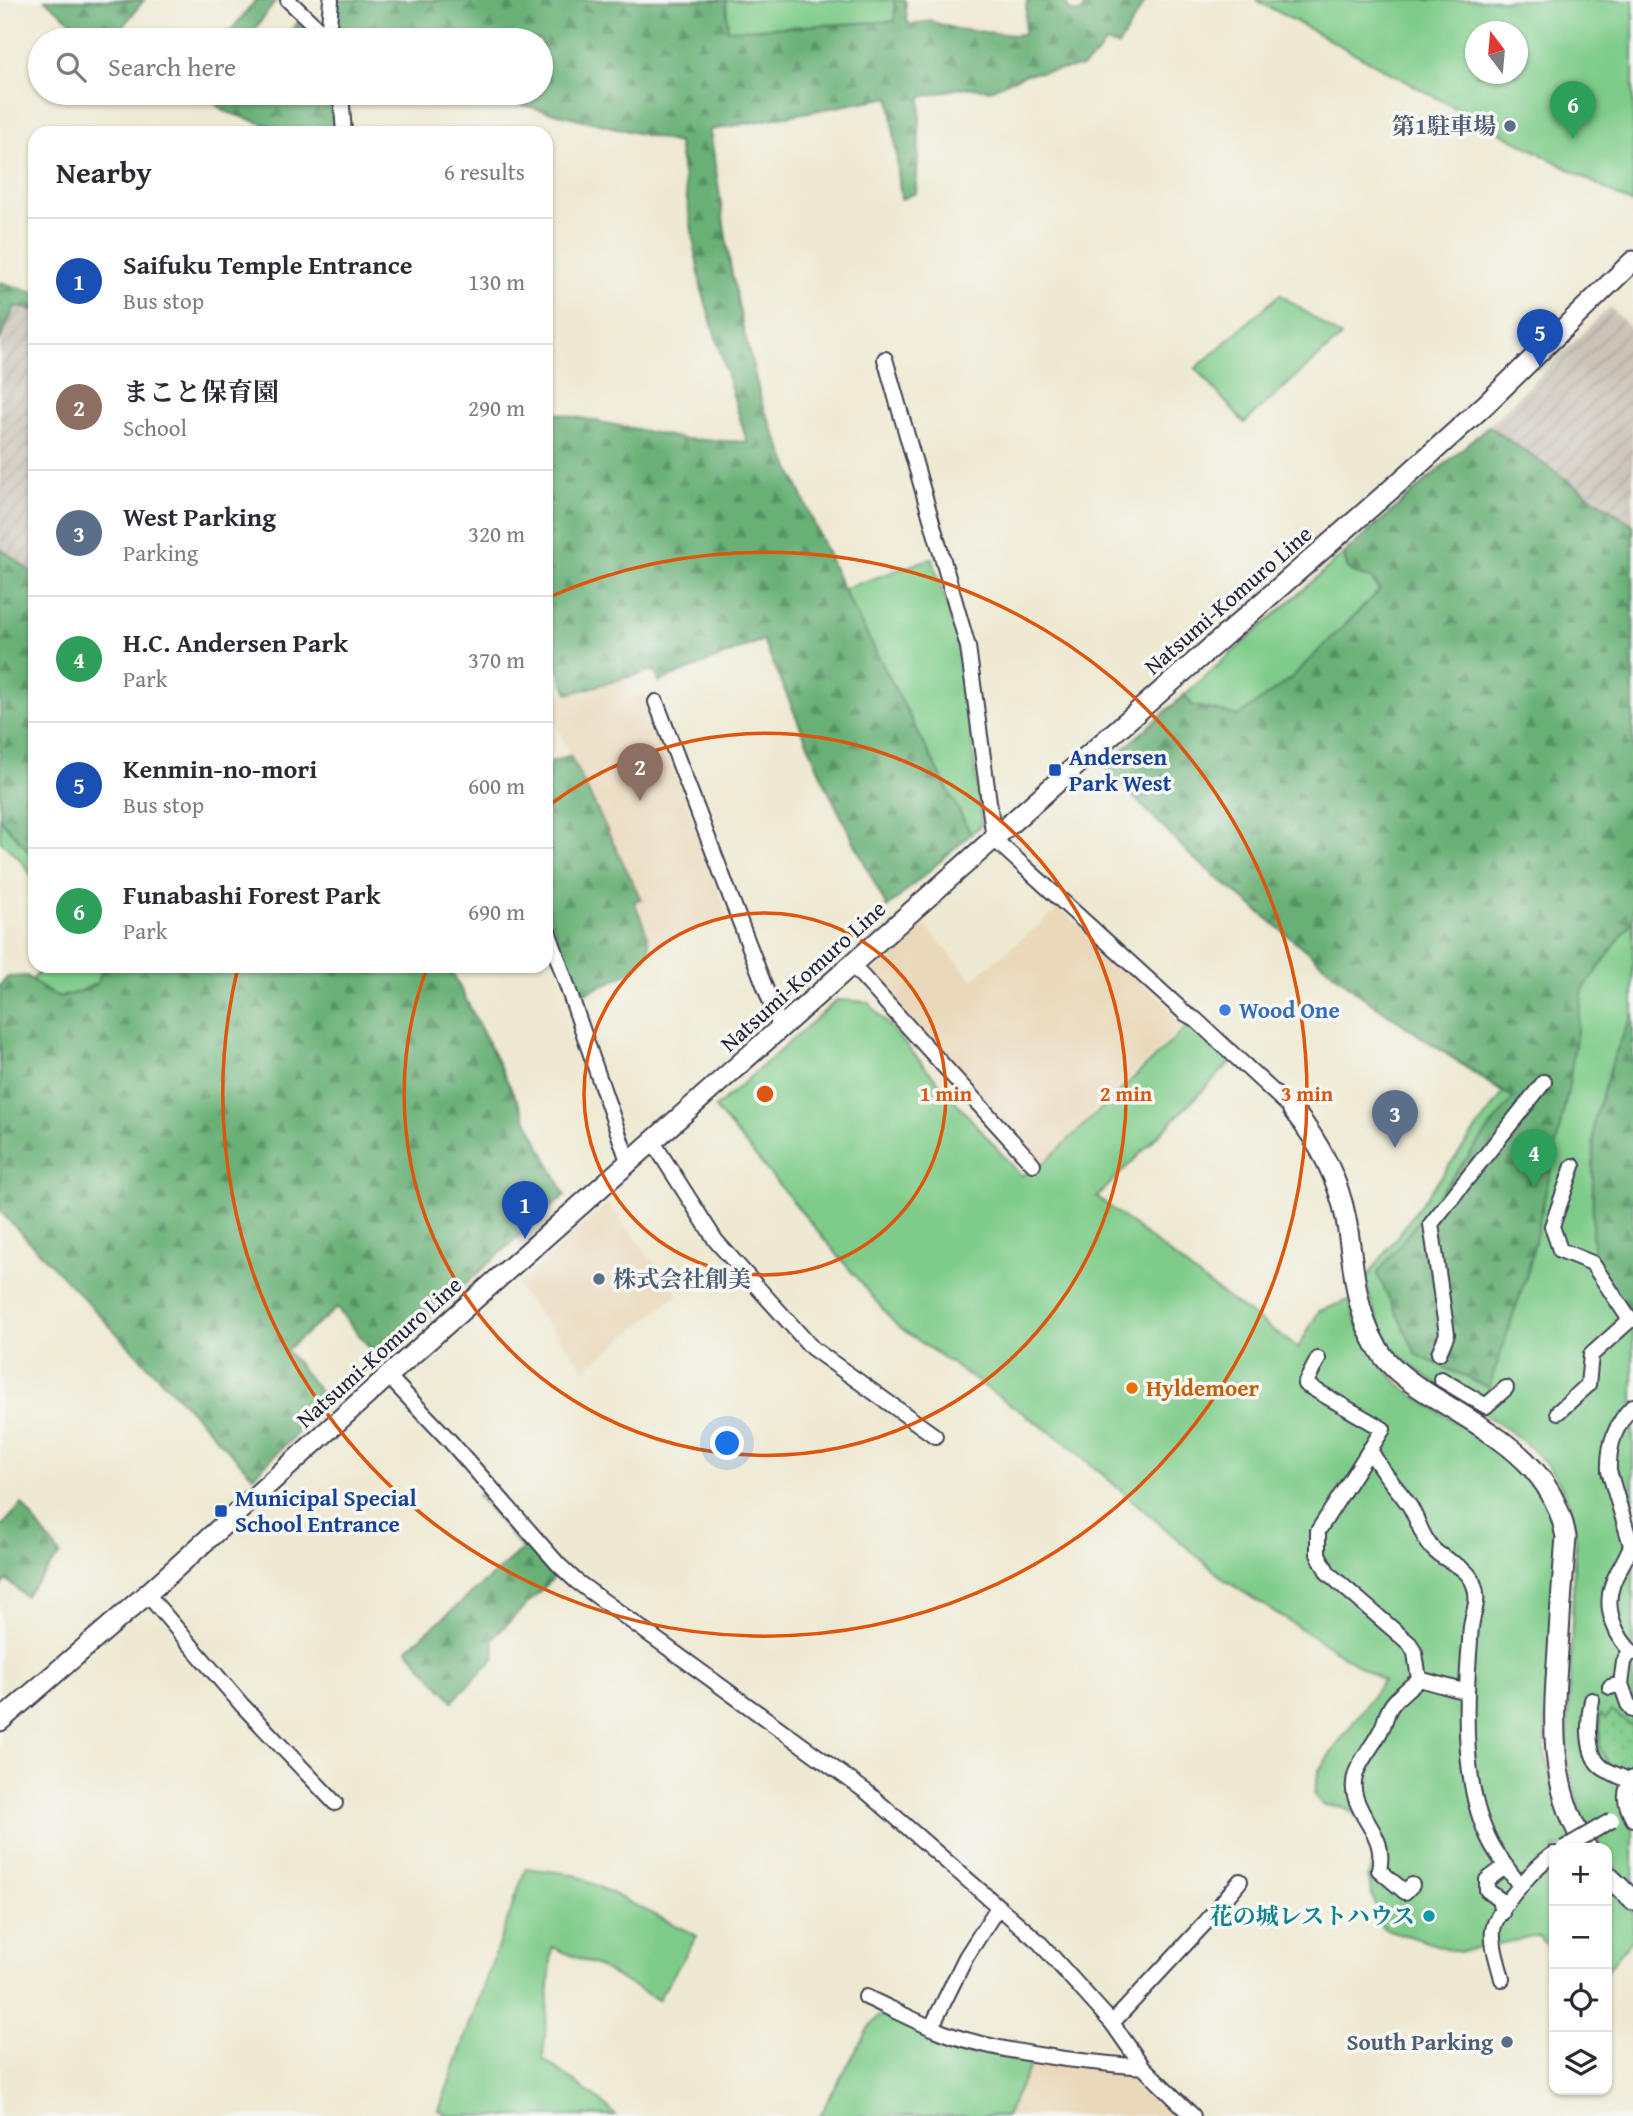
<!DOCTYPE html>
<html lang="en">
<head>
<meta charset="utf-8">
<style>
  :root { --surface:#fff; --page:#f7f7f7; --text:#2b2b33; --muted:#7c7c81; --line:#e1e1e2; --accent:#b5179e }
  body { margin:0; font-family:"Gentium Book Plus","Noto Serif JP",serif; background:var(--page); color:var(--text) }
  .controls { position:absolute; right:21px; bottom:21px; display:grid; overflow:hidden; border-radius:14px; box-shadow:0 2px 5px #0004 }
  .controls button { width:63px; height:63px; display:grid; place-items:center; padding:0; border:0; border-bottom:2px solid var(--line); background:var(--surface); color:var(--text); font:35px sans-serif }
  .compass { position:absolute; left:1465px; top:21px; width:63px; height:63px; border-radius:50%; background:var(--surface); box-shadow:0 2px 5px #0004; rotate:344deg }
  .you { position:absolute; left:728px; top:1444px; width:24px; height:24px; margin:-18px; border:5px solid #fff; border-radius:50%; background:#1a73e8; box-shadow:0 0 0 10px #1a73e833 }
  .badge { display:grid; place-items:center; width:46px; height:46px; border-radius:50%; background:var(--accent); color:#fff; font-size:23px; font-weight:700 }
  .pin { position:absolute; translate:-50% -58px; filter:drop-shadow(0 2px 4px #0008) }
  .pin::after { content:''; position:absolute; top:37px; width:24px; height:21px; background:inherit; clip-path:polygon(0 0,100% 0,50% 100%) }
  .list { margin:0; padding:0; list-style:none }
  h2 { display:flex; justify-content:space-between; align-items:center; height:91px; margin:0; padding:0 28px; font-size:30px }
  h2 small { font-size:23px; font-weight:400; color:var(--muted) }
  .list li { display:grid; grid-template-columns:46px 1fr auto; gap:21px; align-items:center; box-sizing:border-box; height:126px; padding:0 28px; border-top:2px solid var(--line) }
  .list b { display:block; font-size:26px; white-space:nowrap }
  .list p { margin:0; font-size:23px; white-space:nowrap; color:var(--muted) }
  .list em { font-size:23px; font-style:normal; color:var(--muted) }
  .icon { flex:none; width:38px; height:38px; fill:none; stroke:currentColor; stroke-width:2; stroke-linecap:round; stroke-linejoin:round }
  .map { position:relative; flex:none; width:1633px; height:2116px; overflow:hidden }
  .search { position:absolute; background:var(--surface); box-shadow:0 2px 5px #0004; left:28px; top:28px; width:525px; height:77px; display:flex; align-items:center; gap:18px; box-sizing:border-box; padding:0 24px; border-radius:38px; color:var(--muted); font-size:26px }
  .panel { position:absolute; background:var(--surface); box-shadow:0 2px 5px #0004; left:28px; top:126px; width:525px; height:847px; border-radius:21px }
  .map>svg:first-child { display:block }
  .built { fill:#ead8ba }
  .industrial { fill:url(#industrial-furrows) }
  .green { fill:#7fcc8a; stroke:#507762; stroke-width:2; fill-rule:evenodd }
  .forest { fill:url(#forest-firs); stroke:#446958; stroke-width:2 }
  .garden { fill:url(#garden-dots); stroke:#507762; stroke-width:2 }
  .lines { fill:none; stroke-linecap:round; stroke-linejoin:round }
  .street-casing { stroke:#414052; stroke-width:18 }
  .secondary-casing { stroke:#414052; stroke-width:23 }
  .street { stroke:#fff; stroke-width:14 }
  .secondary { stroke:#fff; stroke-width:19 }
  .street-bridge-casing { stroke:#414052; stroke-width:18; stroke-linecap:butt }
  .street-bridge { stroke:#fff; stroke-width:14 }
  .ring { fill:none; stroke:#de560e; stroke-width:3.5 }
  .service-dot { fill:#5c6f8a; stroke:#f6f6f2; stroke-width:2.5 }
  .transit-dot { fill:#1a4fb4; stroke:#f6f6f2; stroke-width:2.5 }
  .shop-dot { fill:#3f7fe0; stroke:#f6f6f2; stroke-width:2.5 }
  .food-dot { fill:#e8710a; stroke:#f6f6f2; stroke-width:2.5 }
  .culture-dot { fill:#0f9aa8; stroke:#f6f6f2; stroke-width:2.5 }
  .labels { text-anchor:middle; stroke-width:7; stroke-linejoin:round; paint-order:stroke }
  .service-label { font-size:23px; font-weight:bold; fill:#4e5e75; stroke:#f6f6f2; text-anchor:end }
  .street-label { font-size:23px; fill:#22223b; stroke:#f6f6f2 }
  .transit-label { font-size:23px; font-weight:bold; fill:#164399; stroke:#f6f6f2; text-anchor:start }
  .shop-label { font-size:23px; font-weight:bold; fill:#366cbe; stroke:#f6f6f2; text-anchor:start }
  .food-label { font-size:23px; font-weight:bold; fill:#c56008; stroke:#f6f6f2; text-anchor:start }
  .culture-label { font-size:23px; font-weight:bold; fill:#0d838f; stroke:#f6f6f2; text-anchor:end }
  .centre { fill:#de560e; stroke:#f6f6f2; stroke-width:3.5 }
  .ring-label { font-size:21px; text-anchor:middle; font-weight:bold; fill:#de560e; stroke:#f6f6f2; stroke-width:7; stroke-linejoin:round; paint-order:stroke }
</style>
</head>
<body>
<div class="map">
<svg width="1633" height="2116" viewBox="0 0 1633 2116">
  <defs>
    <pattern id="industrial-furrows" width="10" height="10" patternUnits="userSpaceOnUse" patternTransform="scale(1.75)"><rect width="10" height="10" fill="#cac3b8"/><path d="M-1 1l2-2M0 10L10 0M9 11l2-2" fill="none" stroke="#ada79f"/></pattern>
    <pattern id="forest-firs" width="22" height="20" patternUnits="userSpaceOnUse" patternTransform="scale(1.75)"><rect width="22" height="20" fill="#67b076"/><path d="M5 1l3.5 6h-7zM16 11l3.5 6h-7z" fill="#548f62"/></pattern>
    <pattern id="garden-dots" width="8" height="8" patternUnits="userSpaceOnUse" patternTransform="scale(1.75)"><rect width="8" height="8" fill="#7fcc8a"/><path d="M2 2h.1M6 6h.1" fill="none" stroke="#6daf78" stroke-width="1.8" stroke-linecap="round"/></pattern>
  </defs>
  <rect width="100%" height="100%" fill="#f6f6f2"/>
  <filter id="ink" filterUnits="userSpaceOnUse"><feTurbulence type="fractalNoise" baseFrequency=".0143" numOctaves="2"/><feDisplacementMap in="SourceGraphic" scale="14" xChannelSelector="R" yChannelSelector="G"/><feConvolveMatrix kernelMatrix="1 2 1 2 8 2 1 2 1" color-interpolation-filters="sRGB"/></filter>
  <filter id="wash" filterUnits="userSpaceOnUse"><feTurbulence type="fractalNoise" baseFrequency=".00686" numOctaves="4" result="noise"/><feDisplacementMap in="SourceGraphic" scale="28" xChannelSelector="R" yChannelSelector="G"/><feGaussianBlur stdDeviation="1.57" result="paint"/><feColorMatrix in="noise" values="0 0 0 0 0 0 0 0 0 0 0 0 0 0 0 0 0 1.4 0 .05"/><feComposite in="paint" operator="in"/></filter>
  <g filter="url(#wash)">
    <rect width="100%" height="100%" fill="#eee9d2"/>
    <path class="built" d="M625 677 632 698 645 694 701 841 728 918 649 945 634 901 641 898 546 705V700Z
      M1060 908 1187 1023 1094 1111 1044 1163 1030 1154 872 974 925 925 972 979Z
      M608 1203 678 1294 585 1369 516 1286Z
      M1033 2060 1138 2076 1180 2116H1006Z"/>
    <path class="industrial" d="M15 306 35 311V575L0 548V340Z
      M1610 307 1633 331V525L1488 426Z"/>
    <path class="green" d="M699 0H905L909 57 700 68Z
      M1256 0H1633V204ZM1476 32H1518V74H1476Z
      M1280 294 1341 337 1244 423 1196 368Z
      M1488 426 1633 525V1886C1622 1875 1607 1864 1607 1848H1601L1579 1808 1567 1761 1575 1536C1571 1457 1499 1425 1441 1387 1425 1376 1407 1365 1395 1349 1379 1329 1371 1305 1365 1280L1503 1093 1363 997 1191 856 1104 766Z
      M932 558 960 648 982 824 971 834 843 589Z
      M0 819 35 858V880L18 857 0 841Z
      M44 966H105L96 984C65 998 60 1004 32 980Z
      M837 1000 868 1002 1021 1176 1044 1163 1193 1021 1233 1060 1097 1197 1208 1284 1298 1348 1319 1311 1349 1300C1358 1335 1380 1368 1407 1391L1504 1453 1522 1468 1547 1502 1558 1537 1545 1748 1551 1780 1576 1848H1554V1951L1538 1936 1459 1952 1382 1928 1367 1877C1370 1871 1375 1863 1375 1856 1377 1842 1356 1812 1342 1807 1328 1803 1325 1812 1314 1794L1319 1770 1383 1681 1226 1581 1066 1443 896 1325 715 1108Z
      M526 1868 573 1874 697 1936 658 2000 595 1965 552 1947 543 2059 603 2103 616 2116H449L439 2110Z
      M1607 1888 1633 1912V1938L1607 1970Z
      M886 2015 970 2049 1033 2060 1006 2116H819L869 2027 878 2017Z"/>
    <path class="forest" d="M45 0H144L112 40H94Z
      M256 0 275 2 247 40H223Z
      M336 0H726L728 30 895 21 894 0H905L907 20 911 25 930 21 956 29 1015 35 1024 34 1027 0H1065L1070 11 1081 13 1087 0H1146L1118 46 1105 43 1096 56 1082 67 1026 74 990 90 964 87 921 97 916 193 901 199 890 97 710 130 730 264 743 328 762 404 841 585 971 834 887 908 826 786 763 640 659 682 654 670 568 694 546 638V411L684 439 747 442 701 287 678 143 473 93H541V40H343L334 32Z
      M298 22 318 40H283Z
      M205 93H332L335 133H291L224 111Z
      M0 282 35 293V311L15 306 0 340Z
      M1488 426 1633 525V920L1583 990 1568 1091 1529 1268 1489 1388 1417 1355 1377 1274 1513 1098 1363 997 1191 856 1104 766 1185 695 1192 705 1239 716 1291 678 1379 591 1371 578C1355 575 1343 571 1345 553Z
      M0 548 35 575V858L0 819Z
      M570 755 641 899 634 901C639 915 650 935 649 949 648 970 595 988 578 996L546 905V764Z
      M105 966H449L565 1195 380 1361 337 1308 286 1350 329 1403 253 1476 0 1211V985L8 977 27 976C59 1003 59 1000 96 984Z
      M1633 1013V1322L1596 1276 1592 1236 1594 1121 1614 1056Z
      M486 1491 559 1573 493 1638 495 1658 453 1701 407 1649 523 1549 477 1495Z
      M22 1504 60 1555 25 1596 7 1580 0 1587V1528Z"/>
    <path class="garden" d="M1612 1711 1633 1727V1772L1631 1774 1608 1764 1600 1747V1714L1606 1718Z"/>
  </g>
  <g filter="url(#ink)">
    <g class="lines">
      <g class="street-casing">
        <path id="street" d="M288 0 330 40
          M328 38 331 0
          M341 93 344 133
          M885 359 968 647 994 839 1186 1014 1195 1019 1293 1110
          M656 702 781 1029
          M546 925 629 1164
          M852 965 1033 1164
          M653 1142 716 1241 812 1348 935 1436
          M1573 1166 1552 1226 1560 1250 1592 1263 1630 1320
          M1439 1353 1447 1334 1431 1224 1544 1082
          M1318 1359 1305 1384 1383 1429 1318 1531V1554L1328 1573 1410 1644 1415 1653 1419 1679C1411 1686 1402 1693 1395 1701 1385 1712 1387 1719 1381 1730 1370 1753 1346 1772 1356 1799 1366 1827 1386 1838 1379 1870L1405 1892 1412 1885
          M388 1376 449 1440 558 1564 576 1581 868 1793 1039 1942 1112 2023 1143 2067 1193 2116
          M1441 1379 1486 1406 1506 1388
          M1633 1406C1615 1424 1608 1445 1609 1471L1631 1545C1627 1559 1616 1571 1612 1586 1604 1609 1616 1638 1633 1653
          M1558 1412 1588 1385 1591 1355 1630 1320H1633
          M1370 1449C1380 1471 1396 1486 1409 1505 1418 1519 1421 1536 1432 1548 1445 1563 1467 1564 1474 1585 1480 1600 1473 1612 1471 1627 1470 1636 1470 1645 1469 1653 1465 1709 1463 1786 1488 1837 1496 1855 1509 1870 1520 1886
          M147 1594 242 1705 335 1803
          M1419 1679 1467 1692
          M1621 1684 1624 1662 1630 1651
          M1610 1687 1621 1684 1628 1704 1633 1710
          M1592 1700C1588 1718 1585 1756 1603 1768 1612 1774 1624 1777 1633 1783
          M1633 1778C1622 1792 1625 1804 1633 1819
          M1502 1913 1499 1899 1487 1890V1880L1506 1866
          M1502 1979C1499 1965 1491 1945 1493 1930 1496 1910 1537 1864 1554 1854
          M866 1997C901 2013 936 2033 974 2042 1029 2056 1086 2062 1143 2067
          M1112 2023 1206 1922 1240 1881
          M931 2028 966 1957 998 1907"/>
      </g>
      <g class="secondary-casing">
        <path id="secondary" d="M1293 1110C1319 1142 1338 1178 1346 1219 1355 1267 1353 1314 1383 1356 1396 1373 1414 1385 1432 1396 1490 1433 1553 1462 1566 1537 1563 1575 1560 1612 1558 1650 1553 1719 1548 1788 1587 1848
          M0 1721 147 1594 388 1376 1053 786 1404 478 1486 404 1633 261
          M1607 1875 1633 1900"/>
      </g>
      <use href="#street" class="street"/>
      <use href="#secondary" class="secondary"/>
      <g class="street-bridge-casing">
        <path id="street-bridge" d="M1564 1848 1612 1820"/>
      </g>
      <use href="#street-bridge" class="street-bridge"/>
    </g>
  </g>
  <g class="ring">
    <circle cx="765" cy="1094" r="181"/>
    <path d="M548 806A361 361 0 1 1 427 968"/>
    <path d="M549 597A542 542 0 1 1 238 967"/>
  </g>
  <g class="service-dot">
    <circle cx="1510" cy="126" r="7"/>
    <circle cx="599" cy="1279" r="7"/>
    <circle cx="1507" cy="2042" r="7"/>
  </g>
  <g class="transit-dot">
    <rect x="1048" y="763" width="14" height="14" rx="3.5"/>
    <rect x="214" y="1504" width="14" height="14" rx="3.5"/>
  </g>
  <circle class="shop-dot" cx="1225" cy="1010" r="7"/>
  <circle class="food-dot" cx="1132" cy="1388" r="7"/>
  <circle class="culture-dot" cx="1429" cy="1916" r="7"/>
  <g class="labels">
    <g class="service-label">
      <text x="1496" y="134">第1駐車場</text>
      <text x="613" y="1287" text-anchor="start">株式会社創美</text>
      <text x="1493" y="2050">South Parking</text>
    </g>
    <g class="street-label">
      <text transform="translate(1228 600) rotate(-41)" y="8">Natsumi-Komuro Line</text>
      <text transform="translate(803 976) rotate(-42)" y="8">Natsumi-Komuro Line</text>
      <text transform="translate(379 1352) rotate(-42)" y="8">Natsumi-Komuro Line</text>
    </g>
    <g class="transit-label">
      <text x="1069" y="765">Andersen<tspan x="1069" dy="26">Park West</tspan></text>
      <text x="235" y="1506">Municipal Special<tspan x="235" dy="26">School Entrance</tspan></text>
    </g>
    <g class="shop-label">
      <text x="1239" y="1018">Wood One</text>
    </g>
    <g class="food-label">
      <text x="1146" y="1396">Hyldemoer</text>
    </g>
    <g class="culture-label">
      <text x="1415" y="1924">花の城レストハウス</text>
    </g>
  </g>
  <circle cx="765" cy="1094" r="10" class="centre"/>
  <g class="ring-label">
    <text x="946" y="1101">1 min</text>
    <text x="1126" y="1101">2 min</text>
    <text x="1307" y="1101">3 min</text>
  </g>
</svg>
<div class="controls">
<button>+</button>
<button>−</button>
<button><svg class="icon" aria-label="locate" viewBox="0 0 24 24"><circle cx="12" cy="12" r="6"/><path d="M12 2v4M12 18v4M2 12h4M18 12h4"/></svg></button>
<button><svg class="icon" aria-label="layers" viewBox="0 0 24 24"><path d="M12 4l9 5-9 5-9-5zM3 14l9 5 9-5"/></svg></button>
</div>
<svg class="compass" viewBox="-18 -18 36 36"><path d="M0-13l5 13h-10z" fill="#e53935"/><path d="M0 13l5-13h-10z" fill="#7c7c81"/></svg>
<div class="you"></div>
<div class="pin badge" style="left:525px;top:1239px;background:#1a4fb4">1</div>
<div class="pin badge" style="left:640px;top:801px;background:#8d6e63">2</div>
<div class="pin badge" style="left:1395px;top:1148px;background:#5c6f8a">3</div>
<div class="pin badge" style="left:1534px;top:1187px;background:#2e9e5b">4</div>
<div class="pin badge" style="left:1540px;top:367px;background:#1a4fb4">5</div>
<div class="pin badge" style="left:1573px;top:139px;background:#2e9e5b">6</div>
<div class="search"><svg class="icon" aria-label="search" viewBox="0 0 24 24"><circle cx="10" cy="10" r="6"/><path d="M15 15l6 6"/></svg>Search here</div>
<section class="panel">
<h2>Nearby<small>6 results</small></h2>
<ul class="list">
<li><span class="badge" style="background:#1a4fb4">1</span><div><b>Saifuku Temple Entrance</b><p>Bus stop</p></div><em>130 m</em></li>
<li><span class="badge" style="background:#8d6e63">2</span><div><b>まこと保育園</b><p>School</p></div><em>290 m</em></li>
<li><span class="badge" style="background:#5c6f8a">3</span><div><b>West Parking</b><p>Parking</p></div><em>320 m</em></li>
<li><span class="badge" style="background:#2e9e5b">4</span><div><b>H.C. Andersen Park</b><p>Park</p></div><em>370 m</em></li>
<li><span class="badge" style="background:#1a4fb4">5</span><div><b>Kenmin-no-mori</b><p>Bus stop</p></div><em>600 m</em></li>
<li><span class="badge" style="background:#2e9e5b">6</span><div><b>Funabashi Forest Park</b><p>Park</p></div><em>690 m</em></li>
</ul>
</section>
</div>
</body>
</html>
